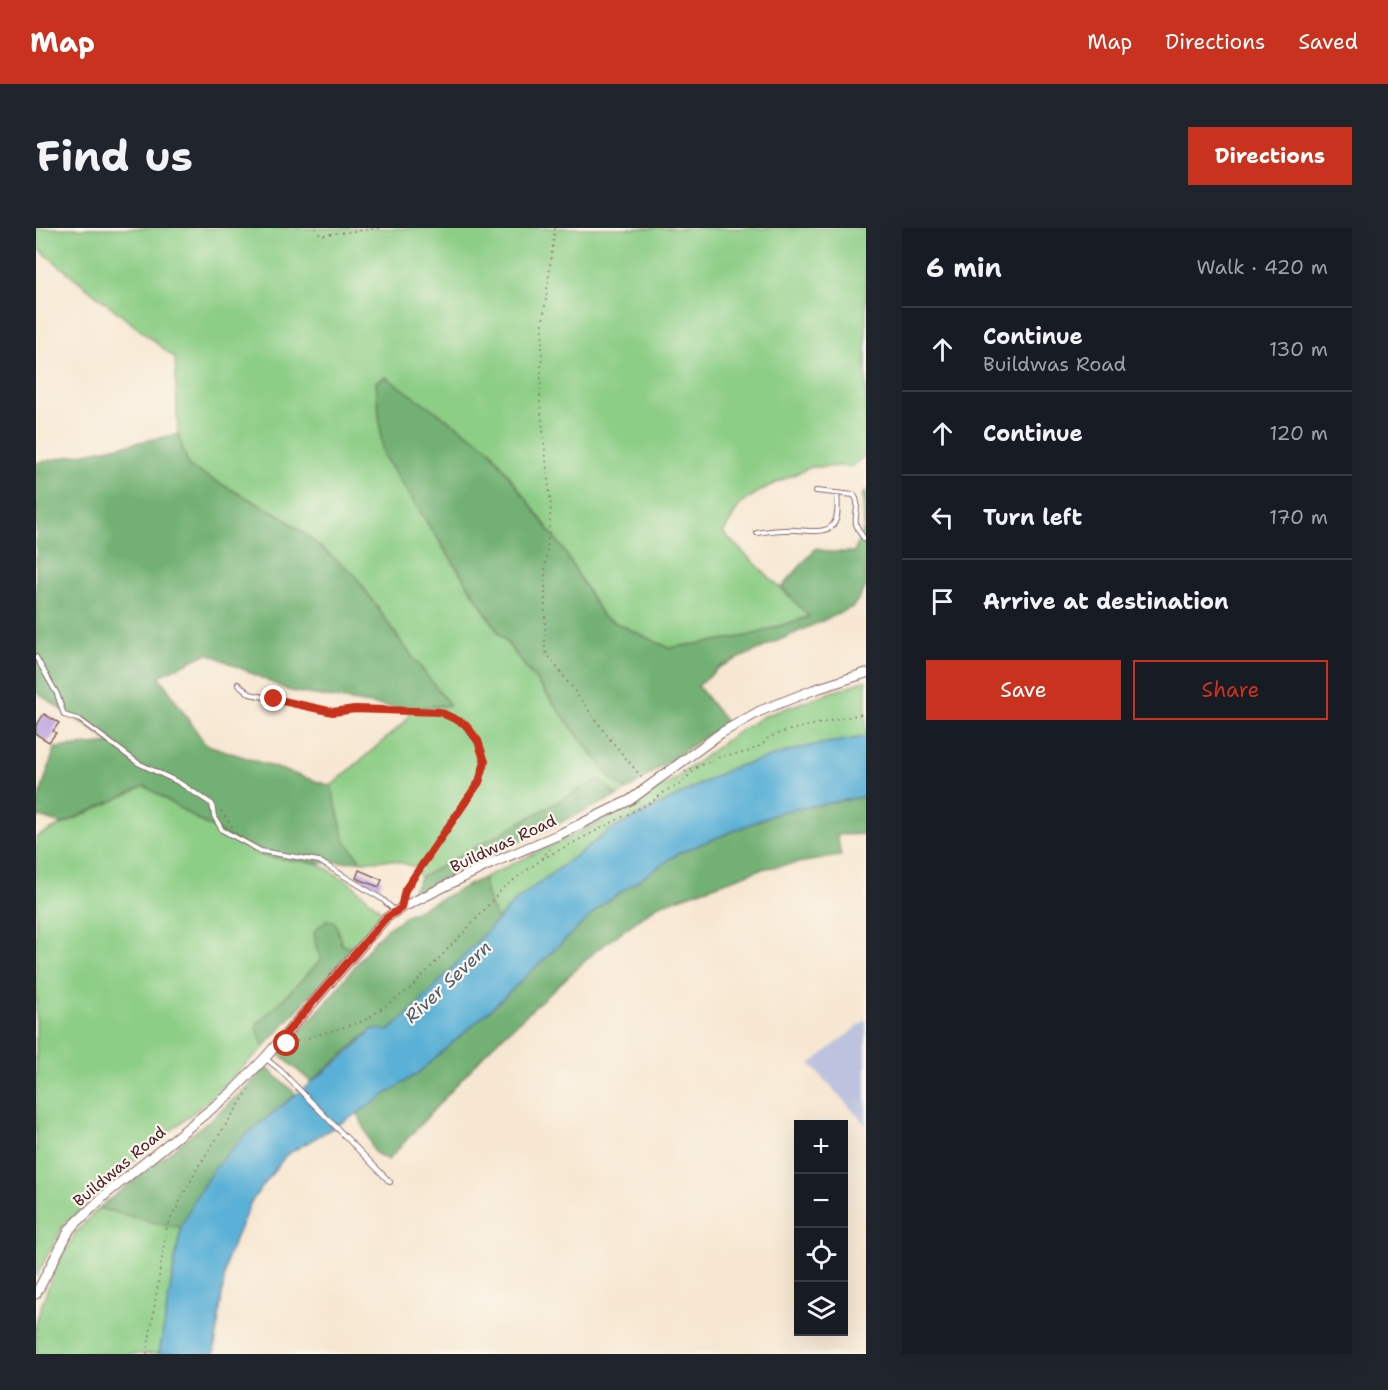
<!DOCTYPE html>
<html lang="en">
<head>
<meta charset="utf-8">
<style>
  :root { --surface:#171b24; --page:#20242c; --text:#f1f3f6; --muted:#9ea1a6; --line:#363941; --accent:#c8321e }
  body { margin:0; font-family:"Shantell Sans",sans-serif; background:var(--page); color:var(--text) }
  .controls { position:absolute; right:18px; bottom:18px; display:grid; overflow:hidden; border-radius:0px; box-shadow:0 6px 24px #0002 }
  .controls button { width:54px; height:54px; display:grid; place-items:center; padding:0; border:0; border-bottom:2px solid var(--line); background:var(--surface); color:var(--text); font:30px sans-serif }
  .stop { position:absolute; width:18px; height:18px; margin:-14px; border:4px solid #c8321e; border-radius:50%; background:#fff }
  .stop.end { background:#c8321e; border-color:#fff; box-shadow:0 2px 6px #0008 }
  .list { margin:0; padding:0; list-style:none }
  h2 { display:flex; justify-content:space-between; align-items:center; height:78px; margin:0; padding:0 24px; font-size:26px }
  h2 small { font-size:20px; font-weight:400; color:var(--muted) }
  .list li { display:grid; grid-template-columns:39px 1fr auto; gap:18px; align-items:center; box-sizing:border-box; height:84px; padding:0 24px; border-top:2px solid var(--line) }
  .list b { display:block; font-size:22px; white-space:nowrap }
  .list p { margin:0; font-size:20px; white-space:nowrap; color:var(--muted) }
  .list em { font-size:20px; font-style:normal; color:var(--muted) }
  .actions { display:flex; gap:12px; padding:18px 24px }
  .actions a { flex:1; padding:14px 0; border:2px solid var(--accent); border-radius:0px; text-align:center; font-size:21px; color:var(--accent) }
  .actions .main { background:var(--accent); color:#fff }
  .icon { flex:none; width:33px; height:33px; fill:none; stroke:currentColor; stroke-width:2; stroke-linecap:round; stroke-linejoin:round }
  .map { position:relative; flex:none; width:830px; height:1126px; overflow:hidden; border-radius:0px }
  header { display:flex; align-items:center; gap:36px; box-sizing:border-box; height:84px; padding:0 30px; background:var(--accent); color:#fff }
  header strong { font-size:28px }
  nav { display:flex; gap:33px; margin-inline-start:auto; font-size:21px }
  .intro { display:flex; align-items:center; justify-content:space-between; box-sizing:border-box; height:144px; padding:0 36px }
  h1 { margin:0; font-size:42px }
  .button { padding:15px 27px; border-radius:0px; background:var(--accent); color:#fff; font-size:21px; font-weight:700 }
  main { display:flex; gap:36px; padding:0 36px }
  aside { flex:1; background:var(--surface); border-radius:0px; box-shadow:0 6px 24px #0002 }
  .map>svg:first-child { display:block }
  .industrial { fill:#bdc3de }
  .green { fill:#8dce86; stroke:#6c7658; stroke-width:1.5 }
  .forest { fill:#72b173; stroke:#5e684f; stroke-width:1.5 }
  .water { fill:#5ab0d6; stroke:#526880; stroke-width:1.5 }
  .building { fill:#ba9fe0 }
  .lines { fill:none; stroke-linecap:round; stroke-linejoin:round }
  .service-casing { stroke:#876565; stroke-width:6 }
  .tertiary-casing { stroke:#876565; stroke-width:11 }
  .path { stroke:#876565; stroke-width:1.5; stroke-dasharray:1.5 4.5; stroke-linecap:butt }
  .service { stroke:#fff; stroke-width:4 }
  .tertiary { stroke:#fff; stroke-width:9 }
  .route { stroke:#c8321e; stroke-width:8 }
  .labels { text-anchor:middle; stroke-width:4.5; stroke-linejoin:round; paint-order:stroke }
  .street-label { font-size:16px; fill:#4a1f2b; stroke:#fbf7ec }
  .water-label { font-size:18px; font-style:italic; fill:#50596f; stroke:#fbf7ec }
</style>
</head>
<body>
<header>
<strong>Map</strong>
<nav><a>Map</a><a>Directions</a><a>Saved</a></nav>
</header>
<div class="intro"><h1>Find us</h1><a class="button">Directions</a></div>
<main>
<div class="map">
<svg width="830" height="1126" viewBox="0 0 830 1126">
  <rect width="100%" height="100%" fill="#fbf7ec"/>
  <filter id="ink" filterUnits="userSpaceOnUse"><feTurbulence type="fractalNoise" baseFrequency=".0167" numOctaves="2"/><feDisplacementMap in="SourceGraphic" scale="12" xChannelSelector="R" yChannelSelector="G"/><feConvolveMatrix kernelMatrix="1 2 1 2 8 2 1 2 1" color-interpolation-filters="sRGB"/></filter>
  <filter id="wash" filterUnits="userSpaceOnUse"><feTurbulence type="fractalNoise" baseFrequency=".008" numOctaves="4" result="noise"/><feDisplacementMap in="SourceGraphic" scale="24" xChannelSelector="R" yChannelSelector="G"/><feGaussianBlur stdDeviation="1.35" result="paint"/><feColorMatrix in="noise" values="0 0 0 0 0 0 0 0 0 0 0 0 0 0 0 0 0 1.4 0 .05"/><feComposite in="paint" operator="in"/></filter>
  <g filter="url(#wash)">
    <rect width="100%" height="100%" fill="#f7e7d2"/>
    <path class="industrial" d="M830 792V897L774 836Z"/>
    <path class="green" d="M0 0H830V227L816 238 775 239 731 259 705 275 687 305 774 388 712 408 633 420 567 389 527 321 453 220 349 149 340 154 347 227 462 403 577 553 591 562 581 568 562 552 384 650 379 639 357 632 325 633 309 613 295 558 370 493 374 482 413 477 365 414 319 347 247 289 153 239 142 206 139 130 0 19Z
      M830 452V509L773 518 696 540 573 603 479 673 462 691 454 678 447 650 560 596 635 554 696 508 728 488Z
      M109 558 161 591 225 628 281 635 312 653 347 684 317 720 306 717 302 701 280 718 286 732 221 797 228 819 170 874 79 948 27 998 0 1049V609Z
      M63 980 131 998 145 999 123 1126H0V1094L18 1042 41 1003Z"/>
    <path class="forest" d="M350 149 453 220 527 321 567 389 633 420 712 408 773 389 746 359 780 320 792 324H818L828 300 827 266 830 264V359L817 379 684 439 662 458 690 494 591 562 577 553 462 403 347 227 340 154Z
      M142 206 153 239 247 289 319 347 365 414 414 477 365 481 254 463 172 425 123 448 169 516 295 558 309 613 325 633 281 635 226 628 161 591 109 558 26 596 0 588V580L19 520 76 515 0 464V235Z
      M563 551 581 568 442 633 373 669 384 650Z
      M830 568V606L801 607 805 628 725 641 621 678 561 722 456 818 352 932 338 924 322 885 382 845 453 783 566 677 643 625 744 584Z
      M447 650 454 678 462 691 379 780 353 803 337 801 275 854 243 826 293 771 336 716 349 702 373 686Z
      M290 692 299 694 306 717 317 720 228 819 220 798 285 732 280 718 278 704Z
      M231 840 260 866 206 910 159 970 145 999 131 998 63 980 180 887Z"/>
    <path class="water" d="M830 509V568L744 584 643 625 566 677 453 783 382 845 322 885 250 927 215 974 191 1030 178 1126H123L145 999 159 970 177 942 206 910 308 828 337 801 353 803 379 780 479 673 573 603 696 540 773 518Z"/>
    <g id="blocks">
      <path class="building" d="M8 486 23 495 17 503 20 505 13 514 0 506V498Z
        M323 642 346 652 343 659 320 650Z"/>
    </g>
  </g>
  <g filter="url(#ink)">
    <use href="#blocks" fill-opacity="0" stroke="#876565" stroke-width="1.5"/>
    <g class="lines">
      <g class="service-casing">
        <path id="service" d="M780 263 818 267C825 276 818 285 820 296 822 302 826 308 830 313
          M721 305C734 303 747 301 760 302 793 305 805 304 801 266
          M0 429 21 466 28 487 44 492 102 535 142 554 176 576 178 588 186 602 225 623 283 633 346 671 359 683
          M202 456 214 466 297 484 319 481 404 484 429 496 442 513 449 534 443 554 369 662 366 679
          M229 830 244 842 354 954"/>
      </g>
      <g class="tertiary-casing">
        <path id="tertiary" d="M0 1066 34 1001 70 966 195 865 229 830 350 690 365 680 456 635 524 606 594 572 685 505 724 483 777 462 830 445"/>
      </g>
      <path class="path" d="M279 0 285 7 345 0
        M519 0 507 93 504 175 515 279 509 342V423L573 510 608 552
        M649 544 686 528 711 524 726 517 733 509 750 503 830 485
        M185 583 198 601
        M506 631 617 573 631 562 642 558 663 538
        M255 815 328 793 376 759 443 688 467 660 502 634 514 621
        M111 1126 131 998 162 939 214 860"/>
      <use href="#service" class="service"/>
      <use href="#tertiary" class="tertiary"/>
    </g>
  </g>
  <g class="lines" filter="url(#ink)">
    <path class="route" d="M238 471 297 484 319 481 404 484 429 496 442 513 449 534 443 554 369 662 365 680 350 690 245 811 251 816"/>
  </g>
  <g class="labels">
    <g class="street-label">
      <text transform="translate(467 615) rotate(-25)" y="6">Buildwas Road</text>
      <text transform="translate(83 938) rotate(-40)" y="6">Buildwas Road</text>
    </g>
    <g class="water-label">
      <text transform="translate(412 754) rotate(-43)" y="6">River Severn</text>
    </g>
  </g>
</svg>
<div class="controls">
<button>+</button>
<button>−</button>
<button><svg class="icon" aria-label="locate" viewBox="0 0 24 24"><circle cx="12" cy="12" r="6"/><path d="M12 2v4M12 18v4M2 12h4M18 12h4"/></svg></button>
<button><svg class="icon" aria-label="layers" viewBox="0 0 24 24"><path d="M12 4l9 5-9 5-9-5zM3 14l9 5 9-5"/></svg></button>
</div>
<div class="stop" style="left:251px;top:816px"></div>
<div class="stop end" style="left:238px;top:471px"></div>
</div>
<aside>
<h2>6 min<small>Walk · 420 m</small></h2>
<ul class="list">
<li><svg class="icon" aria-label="ahead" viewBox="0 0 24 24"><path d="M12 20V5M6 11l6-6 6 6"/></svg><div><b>Continue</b><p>Buildwas Road</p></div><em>130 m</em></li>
<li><svg class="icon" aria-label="ahead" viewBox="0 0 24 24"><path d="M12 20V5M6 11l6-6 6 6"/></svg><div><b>Continue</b></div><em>120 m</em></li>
<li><svg class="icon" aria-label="left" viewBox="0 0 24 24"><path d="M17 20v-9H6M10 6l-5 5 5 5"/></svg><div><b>Turn left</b></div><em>170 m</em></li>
<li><svg class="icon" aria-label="arrive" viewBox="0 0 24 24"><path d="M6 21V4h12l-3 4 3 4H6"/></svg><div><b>Arrive at destination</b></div></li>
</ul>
<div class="actions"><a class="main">Save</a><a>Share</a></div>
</aside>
</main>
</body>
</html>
